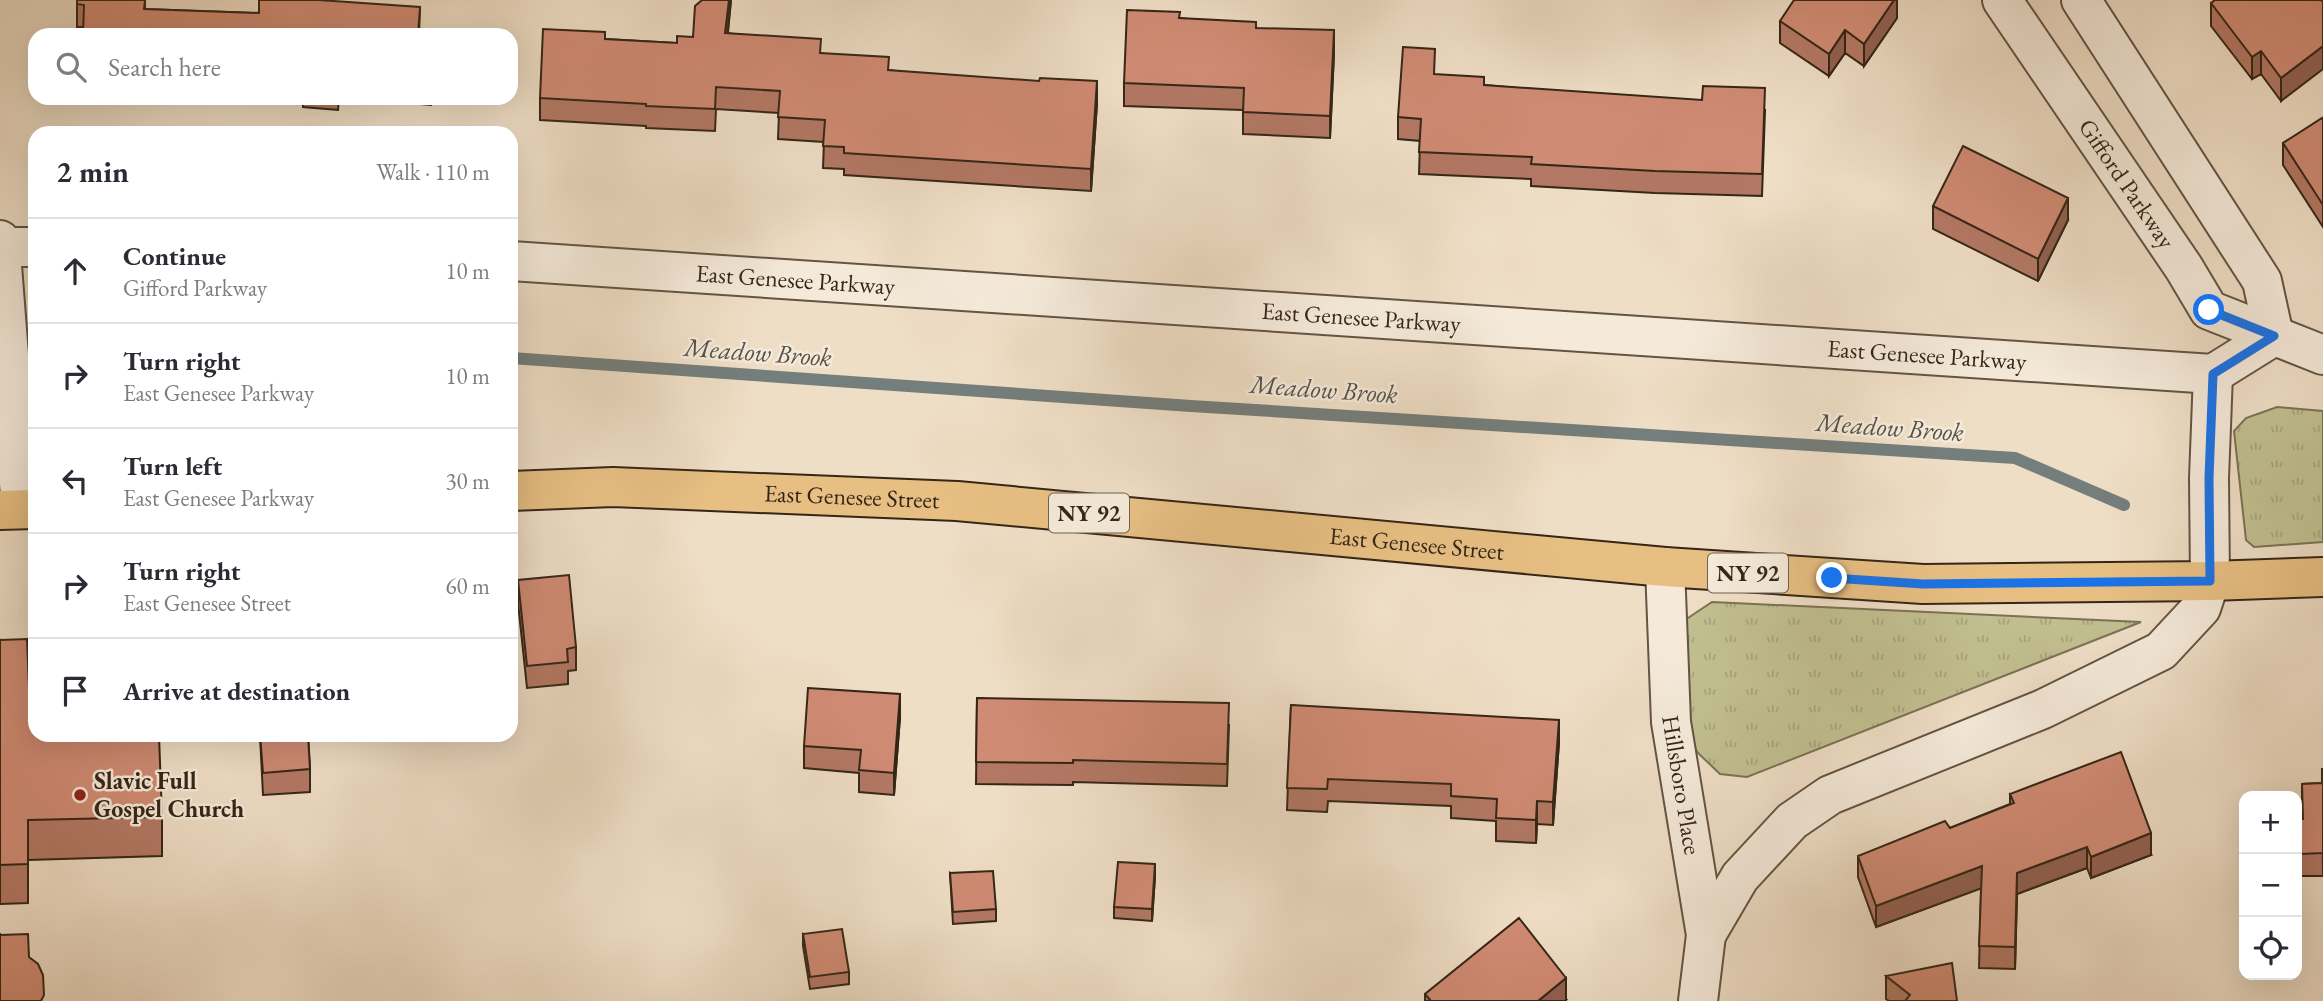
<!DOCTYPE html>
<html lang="en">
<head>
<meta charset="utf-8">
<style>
  :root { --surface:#fff; --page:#f2f2f3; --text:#2b2b33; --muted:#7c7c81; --line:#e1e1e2 }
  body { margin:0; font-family:"EB Garamond",serif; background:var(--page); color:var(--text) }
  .controls { position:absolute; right:21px; bottom:21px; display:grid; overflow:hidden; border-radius:14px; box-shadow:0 7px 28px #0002 }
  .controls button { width:63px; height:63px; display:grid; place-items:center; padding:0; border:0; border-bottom:2px solid var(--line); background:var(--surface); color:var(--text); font:35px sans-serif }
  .stop { position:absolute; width:21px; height:21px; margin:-16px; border:5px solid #1a73e8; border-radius:50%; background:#fff }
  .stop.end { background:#1a73e8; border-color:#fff; box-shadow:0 2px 7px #0008 }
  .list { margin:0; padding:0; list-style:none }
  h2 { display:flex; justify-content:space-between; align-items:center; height:91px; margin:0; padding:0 28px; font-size:30px }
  h2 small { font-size:23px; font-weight:400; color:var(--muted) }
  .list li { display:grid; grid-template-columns:46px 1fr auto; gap:21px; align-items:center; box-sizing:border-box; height:105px; padding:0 28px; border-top:2px solid var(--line) }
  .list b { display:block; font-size:26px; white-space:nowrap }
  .list p { margin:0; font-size:23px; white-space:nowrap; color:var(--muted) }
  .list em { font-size:23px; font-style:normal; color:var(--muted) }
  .icon { flex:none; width:38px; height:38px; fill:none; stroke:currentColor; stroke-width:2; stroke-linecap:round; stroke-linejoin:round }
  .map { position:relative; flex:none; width:2323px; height:1001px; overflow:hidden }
  .search { position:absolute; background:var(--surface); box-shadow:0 7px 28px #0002; left:28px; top:28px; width:490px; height:77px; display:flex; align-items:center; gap:18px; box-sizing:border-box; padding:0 24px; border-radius:21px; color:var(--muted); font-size:26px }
  .panel { position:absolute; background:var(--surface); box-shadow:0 7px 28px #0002; left:28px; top:126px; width:490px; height:616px; border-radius:21px }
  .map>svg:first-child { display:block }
  .grass { fill:url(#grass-tufts); stroke:#7a7254; stroke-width:2 }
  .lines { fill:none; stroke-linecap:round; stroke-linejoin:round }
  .stream { stroke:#747e7c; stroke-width:12 }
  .minor-casing { stroke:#635443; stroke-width:42 }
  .primary-casing { stroke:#342617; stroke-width:42 }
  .path { stroke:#342617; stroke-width:4.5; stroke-dasharray:5 3.5; stroke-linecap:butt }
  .minor { stroke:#f5eada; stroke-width:38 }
  .primary { stroke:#e8bf83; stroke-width:38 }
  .wall { fill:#b37864; stroke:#342617; stroke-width:2 }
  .shaded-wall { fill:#926151; stroke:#342617; stroke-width:2 }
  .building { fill:#d08b74; stroke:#342617; stroke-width:2 }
  .route { stroke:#1a73e8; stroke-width:9 }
  .poi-dot { fill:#8f2418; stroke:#f5eada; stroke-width:2.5 }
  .labels { text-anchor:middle; stroke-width:5; stroke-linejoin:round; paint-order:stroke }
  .shield { fill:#f5eada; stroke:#6e6152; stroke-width:2 }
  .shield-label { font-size:23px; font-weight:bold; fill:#342617 }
  .street-label { font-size:24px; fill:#342617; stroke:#f5eada }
  .poi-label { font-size:24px; font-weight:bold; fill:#342617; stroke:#f5eada; text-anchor:start }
  .water-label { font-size:26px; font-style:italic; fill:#545249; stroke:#f5eada }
</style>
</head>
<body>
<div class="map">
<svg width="2323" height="1001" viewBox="0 0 2323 1001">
  <defs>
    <pattern id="grass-tufts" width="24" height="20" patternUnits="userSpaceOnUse" patternTransform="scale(1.75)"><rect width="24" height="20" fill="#c1bf90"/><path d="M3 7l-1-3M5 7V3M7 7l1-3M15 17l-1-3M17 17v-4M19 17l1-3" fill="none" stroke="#a6a47b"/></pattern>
  </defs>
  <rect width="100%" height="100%" fill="#efdec6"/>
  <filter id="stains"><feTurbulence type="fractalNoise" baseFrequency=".00286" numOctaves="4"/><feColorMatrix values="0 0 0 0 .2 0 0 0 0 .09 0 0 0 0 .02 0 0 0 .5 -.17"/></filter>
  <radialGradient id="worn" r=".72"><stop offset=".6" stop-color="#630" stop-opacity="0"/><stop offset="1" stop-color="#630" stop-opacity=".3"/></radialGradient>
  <path class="grass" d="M2277 407 2323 411V542L2254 547 2246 540 2234 431 2246 418Z
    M1712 602 2141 622 1747 777 1720 774 1697 752 1683 716 1685 620Z"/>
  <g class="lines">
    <path class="stream" d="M511 358 1191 406 2015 458 2124 505"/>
    <g class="minor-casing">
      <g id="minor">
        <path id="s1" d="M2002 0 2184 268 2209 310 2323 355"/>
        <path d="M2081 0 2262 281 2274 336"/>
        <path d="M0 240 21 509"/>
        <path d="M0 247H35"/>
        <path id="s2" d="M511 261 2213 374 2274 336"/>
        <path id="s3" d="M1665 567 1671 722 1706 935 1698 1001"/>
        <path d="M1706 935 1740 877 1792 821 1830 795 2043 709 2161 651 2201 608 2210 581 2209 478 2213 374"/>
      </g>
    </g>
    <g class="primary-casing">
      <g id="primary">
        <path id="s4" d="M511 491 613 487 957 501 1665 567 1923 584 2210 581 2323 577"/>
        <path d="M0 510 35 509"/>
      </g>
    </g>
    <path class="path" d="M25 662H35"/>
    <use href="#minor" class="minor"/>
    <use href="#primary" class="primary"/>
  </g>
  <path class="wall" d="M77 0H145V9L259 13 420 7 419 35H83V27H77Z
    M702 0H731L728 33 821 53 889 70 1097 103 1091 191 844 175V169L823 168 824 142 778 139 779 113 716 109 715 131 646 128V126L540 120V98L605 39 677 43 693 37Z
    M1897 0V18L1864 66 1845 53 1829 76 1780 43V21Z
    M2321 0 2281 101 2261 74 2252 79 2211 26V3Z
    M1180 18 1256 28 1334 53 1330 138 1243 134V110L1124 106V83Z
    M1484 85 1765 110 1762 196 1655 193 1531 186V179L1419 174 1420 141 1398 139V117Z
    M242 98H339L338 110 303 107V101Z
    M347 98H432L431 105Z
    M2323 120V227L2283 165V143Z
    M1933 206 2068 220 2038 281 1933 229Z
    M518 580 576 647V670L568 671V684L527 688 518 603Z
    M0 640 29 687 162 817V856L28 860V903L0 904Z
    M977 698 1229 725 1227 786 1073 782V785L976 784Z
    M1291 705 1559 742 1553 825 1537 824 1536 843 1496 841V821L1451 818V806L1328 801 1327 812 1287 810Z
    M900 717 894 795 859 792V773L804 768V746Z
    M260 735H308L310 769V792L263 795Z
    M2322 769 2323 876H2300L2299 819H2302V784L2322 783Z
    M2010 794 2151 855 2091 878 2087 868 2017 894 2015 969 1979 968 1981 888 1876 927 1858 877V856L1950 828 2010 804Z
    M950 873 996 909V921L953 924Z
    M1155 876 1152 921 1114 918V907Z
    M803 934 849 972V984L810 989 803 946Z
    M1886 976 1957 1001H1889L1886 999Z
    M1425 994 1566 1000 1565 1001H1425Z"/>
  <path class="shaded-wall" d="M729 0H731L725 55V33Z
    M1894 0H1897V18L1864 66V44Z
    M1334 30V53L1330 138V116Z
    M1845 30V53L1829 76V54Z
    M2323 46V69L2281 101V78Z
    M2261 51V74L2252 79V57Z
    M1097 81V103L1091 191V169Z
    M2068 198V220L2038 281V259Z
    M900 694V717L894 795V773Z
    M1559 720V742L1553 825V802Z
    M1537 801V824L1536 843V820Z
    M2151 833V855L2091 878V857Z
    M2087 847V868L2017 894 2015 969 2017 873Z
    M1155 864V876L1152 921V909Z
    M1982 866V888L1876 927V906Z
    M1566 978V1000L1565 1001H1538Z"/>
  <path class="building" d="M77 0H145L144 9 259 13V0H319L420 7 418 35H83L84 5 77 4Z
    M702 0H729L725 33 821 39 820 53 889 57 888 70 1039 81 1040 78 1097 81 1091 169 844 153V147L823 146 825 120 778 117 780 91 716 87 715 109 646 106V104L540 98 543 29 605 32V39L677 43V36L693 37 695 6Z
    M1794 0H1894L1864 44 1845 30 1829 54 1780 21Z
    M2215 0H2321L2323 2V46L2281 78 2261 51 2252 57 2211 3Z
    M1127 10 1180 12 1179 18 1256 22V28L1334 30 1330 116 1243 112 1244 88 1124 83Z
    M1403 47 1435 49 1434 74 1484 77V85L1702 100 1703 86 1765 88 1762 174 1655 171 1531 164 1532 157 1419 152 1421 119 1398 117Z
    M2322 118 2323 120V205L2283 143Z
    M1963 146 2068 198 2038 259 1933 206Z
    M569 575 576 647 567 649 568 662 527 666 518 580Z
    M27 639 29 687 35 686V735H159L162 817 28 820V864L0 865V640Z
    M808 688 900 694 894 773 859 770 861 750 804 746Z
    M977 698 1229 703 1227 764 1073 760V763L976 762Z
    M1291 705 1559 720 1553 802 1537 801 1536 820 1496 818 1497 799 1451 796V784L1328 779 1327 789 1287 788Z
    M260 735H308L310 769 263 773Z
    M2121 752 2151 833 2091 857 2087 847 2017 873 2015 947 1979 946 1982 866 1876 906 1858 856 1945 821 1950 828 2014 803 2010 794Z
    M2322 769H2323V853L2300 854 2299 819H2303L2302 784 2323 783Z
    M1118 862 1155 864 1152 909 1114 907Z
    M993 871 996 909 953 912 950 873Z
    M1519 918 1566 978 1538 1001H1431L1425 994Z
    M842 929 849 972 810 977 803 934Z
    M0 933V935L28 934 29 957 38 964 43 975 44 995 41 1001H0Z
    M1952 963 1957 1001H1905L1910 995 1886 976Z"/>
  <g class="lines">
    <path class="route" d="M1832 578 1923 584 2210 581 2209 478 2213 374 2274 336 2209 310"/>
  </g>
  <circle class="poi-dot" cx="80" cy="795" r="7"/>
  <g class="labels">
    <g class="shield">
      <rect x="1049" y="493.5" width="80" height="39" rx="5"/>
      <rect x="1708" y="553.5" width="80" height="39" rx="5"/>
    </g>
    <g class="shield-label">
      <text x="1089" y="521">NY 92</text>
      <text x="1748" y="581">NY 92</text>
    </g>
    <g class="street-label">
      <text dy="8" stroke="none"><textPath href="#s1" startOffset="222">Gifford Parkway</textPath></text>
      <text dy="8" stroke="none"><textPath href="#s2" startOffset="285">East Genesee Parkway</textPath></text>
      <text dy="8" stroke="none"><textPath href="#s2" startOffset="852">East Genesee Parkway</textPath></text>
      <text dy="8" stroke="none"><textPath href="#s2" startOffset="1419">East Genesee Parkway</textPath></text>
      <text dy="8" stroke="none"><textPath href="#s4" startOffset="341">East Genesee Street</textPath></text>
      <text dy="8" stroke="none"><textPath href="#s4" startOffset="908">East Genesee Street</textPath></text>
      <text dy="8" stroke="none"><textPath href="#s3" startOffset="219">Hillsboro Place</textPath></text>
    </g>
    <g class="poi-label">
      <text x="94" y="789">Slavic Full<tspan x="94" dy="28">Gospel Church</tspan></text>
    </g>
    <g class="water-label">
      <text transform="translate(758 352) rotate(4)" y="9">Meadow Brook</text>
      <text transform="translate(1324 389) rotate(4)" y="9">Meadow Brook</text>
      <text transform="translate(1890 427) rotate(4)" y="9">Meadow Brook</text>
    </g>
  </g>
  <rect width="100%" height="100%" filter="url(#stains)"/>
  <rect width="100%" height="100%" fill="url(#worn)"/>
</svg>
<div class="controls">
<button>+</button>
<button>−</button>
<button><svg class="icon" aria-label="locate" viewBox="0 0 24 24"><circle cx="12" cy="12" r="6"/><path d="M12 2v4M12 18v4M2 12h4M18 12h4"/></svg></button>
</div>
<div class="stop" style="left:2209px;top:310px"></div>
<div class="stop end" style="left:1832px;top:578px"></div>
<div class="search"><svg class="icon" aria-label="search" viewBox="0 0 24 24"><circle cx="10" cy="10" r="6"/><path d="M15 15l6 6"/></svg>Search here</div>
<section class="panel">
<h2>2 min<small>Walk · 110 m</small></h2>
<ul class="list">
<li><svg class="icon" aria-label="ahead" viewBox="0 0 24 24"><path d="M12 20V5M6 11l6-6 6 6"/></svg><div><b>Continue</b><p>Gifford Parkway</p></div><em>10 m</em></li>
<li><svg class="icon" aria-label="right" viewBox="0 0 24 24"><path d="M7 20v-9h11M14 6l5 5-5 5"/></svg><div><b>Turn right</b><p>East Genesee Parkway</p></div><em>10 m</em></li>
<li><svg class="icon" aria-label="left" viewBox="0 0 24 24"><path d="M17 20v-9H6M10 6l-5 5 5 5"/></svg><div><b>Turn left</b><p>East Genesee Parkway</p></div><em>30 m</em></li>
<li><svg class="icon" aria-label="right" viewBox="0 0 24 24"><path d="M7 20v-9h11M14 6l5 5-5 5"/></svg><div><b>Turn right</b><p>East Genesee Street</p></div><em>60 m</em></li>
<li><svg class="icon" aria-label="arrive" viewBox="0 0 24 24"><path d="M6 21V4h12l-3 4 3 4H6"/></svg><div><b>Arrive at destination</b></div></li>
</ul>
</section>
</div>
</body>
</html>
